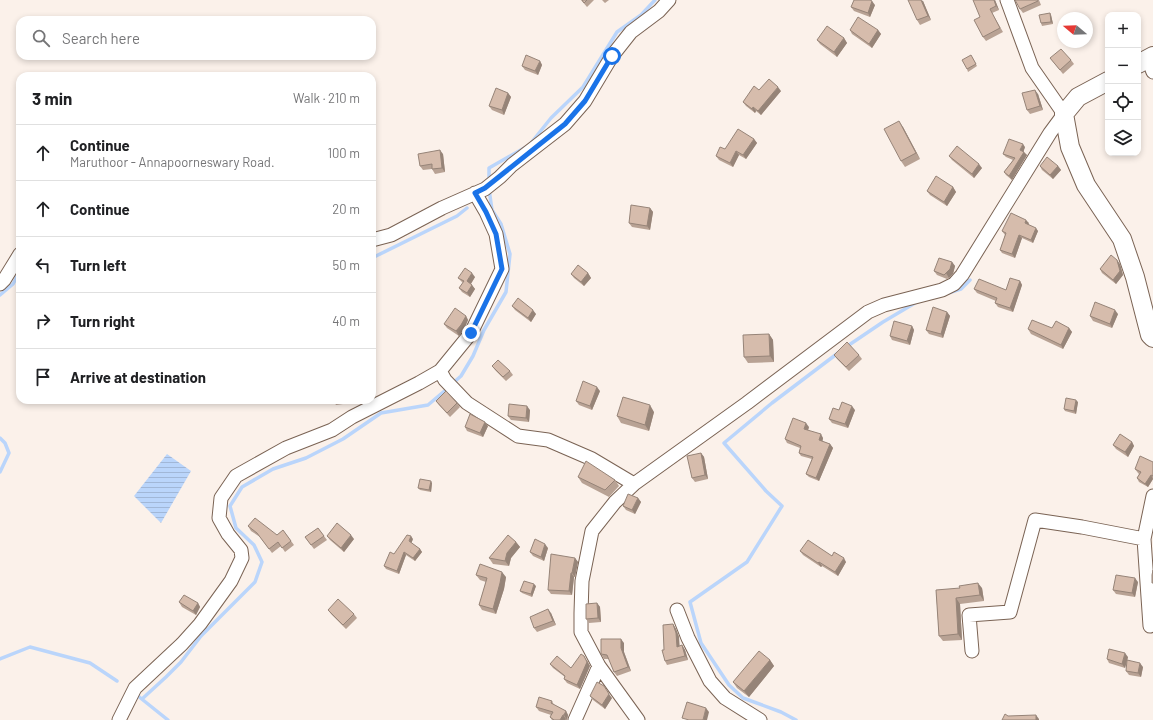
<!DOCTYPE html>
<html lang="en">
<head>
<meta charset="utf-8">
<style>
  :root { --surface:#fff; --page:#f6f6f6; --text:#202124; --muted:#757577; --line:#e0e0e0 }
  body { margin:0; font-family:Barlow,sans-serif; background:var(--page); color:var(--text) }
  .controls { position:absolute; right:12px; top:12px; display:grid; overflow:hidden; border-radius:8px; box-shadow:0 2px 6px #0003 }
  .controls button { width:36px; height:36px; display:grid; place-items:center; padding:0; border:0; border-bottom:1px solid var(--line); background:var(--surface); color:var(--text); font:20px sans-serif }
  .compass { position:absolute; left:1057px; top:12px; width:36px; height:36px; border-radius:50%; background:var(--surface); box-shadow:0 2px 6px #0003; rotate:289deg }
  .stop { position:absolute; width:12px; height:12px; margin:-9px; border:3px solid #1a73e8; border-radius:50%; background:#fff }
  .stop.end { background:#1a73e8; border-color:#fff; box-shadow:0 1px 4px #0008 }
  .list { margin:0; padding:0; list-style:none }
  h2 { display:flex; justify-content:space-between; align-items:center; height:52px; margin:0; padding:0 16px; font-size:17px }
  h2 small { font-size:13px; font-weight:400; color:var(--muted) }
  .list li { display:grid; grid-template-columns:26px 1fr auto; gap:12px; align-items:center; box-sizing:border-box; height:56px; padding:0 16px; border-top:1px solid var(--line) }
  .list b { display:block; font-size:15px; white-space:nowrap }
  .list p { margin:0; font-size:13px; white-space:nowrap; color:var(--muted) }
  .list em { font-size:13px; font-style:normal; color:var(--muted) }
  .icon { flex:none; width:22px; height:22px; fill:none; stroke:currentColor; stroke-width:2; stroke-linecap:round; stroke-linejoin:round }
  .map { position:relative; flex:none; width:1153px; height:720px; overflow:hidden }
  .search { position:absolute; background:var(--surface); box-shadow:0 2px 6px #0003; left:16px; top:16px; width:360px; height:44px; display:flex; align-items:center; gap:10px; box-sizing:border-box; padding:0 14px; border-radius:12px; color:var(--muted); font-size:15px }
  .panel { position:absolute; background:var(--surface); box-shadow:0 2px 6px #0003; left:16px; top:72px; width:360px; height:332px; border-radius:12px }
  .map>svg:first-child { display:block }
  .water { fill:url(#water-rules) }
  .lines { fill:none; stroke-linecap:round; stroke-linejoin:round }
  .stream { stroke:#bad5fb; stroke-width:3.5 }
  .street-casing { stroke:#7a6354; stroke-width:15 }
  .secondary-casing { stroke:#7a6354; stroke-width:20 }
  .street { stroke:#fff; stroke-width:13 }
  .secondary { stroke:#fff; stroke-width:18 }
  .wall { fill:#b8a294 }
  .shaded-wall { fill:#968478 }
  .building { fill:#d6bcac; stroke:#968478 }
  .route { stroke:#1a73e8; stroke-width:5 }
</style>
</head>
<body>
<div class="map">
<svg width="1153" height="720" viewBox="0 0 1153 720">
  <defs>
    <pattern id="water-rules" width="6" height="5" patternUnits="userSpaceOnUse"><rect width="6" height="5" fill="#bad5fb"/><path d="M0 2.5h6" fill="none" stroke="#a1b7d7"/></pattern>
  </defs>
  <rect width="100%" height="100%" fill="#fbf1ea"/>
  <path class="water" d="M167 454 191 471 161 523 134 496Z"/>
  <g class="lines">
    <path class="stream" d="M531 143 551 118 583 87 617 32 641 15 655 0
      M489 181V168L526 147
      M372 258 457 216 467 208
      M948 293 961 289 970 280
      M0 295 13 284 20 271
      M846 347 883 322 915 303
      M452 384 461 376 473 356 484 330 506 292 510 254 501 224 492 210 489 189
      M0 438 5 443 9 453 0 472
      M0 659 30 647 90 663 117 681
      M138 696 168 720
      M142 699 166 677 181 662 201 636 255 582 262 562 254 545 236 528 230 506 242 487 273 469 306 458 343 439 381 413 428 405 448 388
      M796 720 781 712 743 698 729 685 701 643 690 602 747 562 782 506 766 491 724 443 772 403 838 353"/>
    <g class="street-casing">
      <path id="street" d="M1148 59 1153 72
        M372 240 391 235 442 208 485 189 500 177 512 165 565 124 585 101 612 56 631 32 659 11 669 0
        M0 284 4 280 20 254
        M440 371 445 380 467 403 518 436 548 440 592 459 634 484
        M677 610 688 638 710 681 725 698 760 720
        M1150 626 1144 539 1153 496
        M972 651 969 615 1010 612 1035 520 1082 527 1144 539
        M599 666 638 720
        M119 720 135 688 182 644 200 624 231 581 242 558 241 550 228 534 219 518 221 498 236 476 286 448 332 430 352 417 419 383 440 371 471 333 502 269 496 234 486 212 475 193
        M575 720 599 666 581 632V613L582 581 592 531 615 502 634 484 747 403 868 312 884 305 942 290 954 284 962 275 1050 133 1064 114 1032 68 1007 0"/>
    </g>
    <g class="secondary-casing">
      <path id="secondary" d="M1138 64 1153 56
        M1108 81 1078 97 1064 114 1070 147 1086 185 1122 239 1135 277 1150 335 1153 338"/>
    </g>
    <use href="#street" class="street"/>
    <use href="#secondary" class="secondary"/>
  </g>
  <path class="wall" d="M581 0H594L587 7Z
    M602 0H609L605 3Z
    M995 0 999 10 992 13 1003 32 986 41 983 37 980 17Z
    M1039 0 1041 5 1023 13 1020 9Z
    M923 1 931 20 920 25 917 20Z
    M875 5 870 17 854 11 851 7Z
    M1050 13 1051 15 1053 24 1042 26 1041 23Z
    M850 30H878L881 34 872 48 852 34Z
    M844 38 847 43 837 57 820 44 817 40Z
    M972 57 977 66 968 72 967 69Z
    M1050 58 1071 60 1074 64 1063 74Z
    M540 61 542 65 538 75 525 70 522 66Z
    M759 90 781 91 761 115 756 111 755 113 746 106 743 102Z
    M508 93 511 97 504 115 492 110 489 106Z
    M1038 94 1043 110 1030 114 1027 110Z
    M903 127 920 159 905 167 901 161Z
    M754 139 757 143 746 159 739 155 733 167 719 160 716 156 725 149Z
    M1025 147 1023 152 1027 155 1012 180 1006 175 1004 172 1013 160 1006 157 1003 154Z
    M443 154 445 172 435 174 432 169 423 170 420 166Z
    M949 156 982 168 974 178 952 160Z
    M1040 166H1058L1061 170 1053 179 1042 170Z
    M953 187 956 192 947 206 930 195 927 191Z
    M650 208 653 212 650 230 632 227 629 223Z
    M1029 223 1028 224 1038 231 1033 243 1022 238 1015 258 1002 253 1000 250 1005 235 1002 231Z
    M952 262 955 266 953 274 949 278 947 279 937 275 934 271Z
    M1120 264 1123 275 1116 284 1102 273 1100 269Z
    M588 273 591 278 584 286 574 278 571 274Z
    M475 277 471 284 475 289 470 297 462 292 459 288 463 283 458 278Z
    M1020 281 1022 285 1013 312 998 307 995 303 996 301 977 293 974 289 1006 290Z
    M512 306 536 314 531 322 515 310Z
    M947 312 950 316 943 338 929 334 926 330Z
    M1118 314 1112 328 1093 321 1090 316Z
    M466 316 468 320 464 329 459 336 447 328 444 324Z
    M912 326 914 330 910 345 892 340 890 336Z
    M1052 328H1069L1072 332 1063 349 1031 334 1028 329Z
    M769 334 773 340 774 362 748 363 744 357Z
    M834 355H859L862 359 849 371 837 359Z
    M492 366 510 371 513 375 506 381 495 370Z
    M600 391 592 410 579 405 576 401Z
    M333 400H350V403L336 405Z
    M436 401 457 403 460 407 450 417 439 405Z
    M1078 402 1076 414 1065 411 1064 409Z
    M530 410 529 422 511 420 508 416Z
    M839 410H855L848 428 832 423 829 419Z
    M654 412 649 431 621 423 617 416Z
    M488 426 483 437 467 431 465 427Z
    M809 427 808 430 823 438 822 441 830 444 833 448 819 481 809 477 806 474 812 459 801 456 799 453 800 448 787 443 785 439Z
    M1132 442 1134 446 1128 457 1116 449 1113 445Z
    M701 453 704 457 708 479 695 482 692 478Z
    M1153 462V479L1148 487 1139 482 1137 478 1139 474 1138 473 1135 469Z
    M578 477 615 480 619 486 609 497 582 483Z
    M432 483 431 492 420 490 418 488Z
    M638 498 641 502 635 514 626 510 623 506Z
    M248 526 277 535 283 530 294 545 285 552 281 546 272 553 260 537 251 531Z
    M318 528 327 540 314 549 305 537Z
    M327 536 354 539 344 552 330 540Z
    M413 539 411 543 420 549 422 552 415 561 406 555 399 574 386 569 384 566 394 554Z
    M516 542 520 547 511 558 509 566 493 564 489 558Z
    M548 548 544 561 533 556 530 552Z
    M800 551 832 556 846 562 838 576 822 566 821 567 803 555Z
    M575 558 578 562 575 577H574L572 595 551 594 548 590Z
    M476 575 506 577 504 589 496 614 482 610 479 605 486 582 480 580Z
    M1138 582 1135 597 1116 594 1113 590Z
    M536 586 532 597 522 593 520 591Z
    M982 588 984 601 960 604 962 640 943 641 939 636 936 590Z
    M179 602 198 603 200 607 196 615 182 607Z
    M597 603 600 607 601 622 589 623 586 619Z
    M328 610 354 614 357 618 346 629 331 614Z
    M551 613 556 625 537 632 534 628Z
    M673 624 676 629 679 637V646L682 645 685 650 688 660 667 665 665 661 664 650Z
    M624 643V652L631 671 617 676 614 672 609 659H604L601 654Z
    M1128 657 1125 668 1109 663 1107 659Z
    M587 660 590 666 580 689 567 683 564 679 565 677 553 668 550 664 571 668Z
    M770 660 774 666 749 697 737 688 733 682Z
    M1143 667 1141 677 1129 675 1126 671Z
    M590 696 612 698 605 709 593 700Z
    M552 701 554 705 566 711 568 715 567 720H552L550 717 551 715 539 711 536 707Z"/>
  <path class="shaded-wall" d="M921 0 923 1 931 20 928 16Z
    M994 0H995L999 10 996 6Z
    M872 1 875 5 870 17 868 13Z
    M1050 13 1051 15 1053 24 1051 22Z
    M878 30 881 34 872 48 869 44Z
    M844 38 847 43 837 57 834 52Z
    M540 61 542 65 538 75 535 71Z
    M778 87 781 91 761 115 758 111Z
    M1035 90 1038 94 1043 110 1040 106Z
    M508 93 511 97 504 115 502 110Z
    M753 107 756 111 755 113 752 109Z
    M899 121 903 127 920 159 916 153Z
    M754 139 757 143 746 159 743 155Z
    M1023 144 1025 147 1023 153 1020 150Z
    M440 150 443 154 445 172 442 168Z
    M736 151 739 155 733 167 730 163Z
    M1024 152 1027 155 1012 180 1009 176Z
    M979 164 982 168 974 178 972 174Z
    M1058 166 1061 170 1053 179 1050 175Z
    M953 187 956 192 947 206 944 202Z
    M650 208 653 212 650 230 647 226Z
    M1026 220 1029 223 1027 227 1025 223Z
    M1036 228 1038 231 1033 243 1031 240Z
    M1019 235 1022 238 1015 258 1012 254Z
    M1117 260 1120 264 1123 275 1116 284 1113 280Z
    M952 262 955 266 953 274 949 278 946 273Z
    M472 273 475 277 470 285 467 281Z
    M588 273 591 278 584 286 581 282Z
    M1020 281 1022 285 1013 312 1010 308Z
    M472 285 475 289 470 297 467 293Z
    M533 310 536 314 531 322 528 318Z
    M1115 310 1118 314 1112 328 1110 324Z
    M947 312 950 316 943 338 941 334Z
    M466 316 468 320 464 329 459 336 456 331Z
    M912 326 914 330 910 345 907 341Z
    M1069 328 1072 332 1063 349 1061 345Z
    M769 334 773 340 774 362 770 356Z
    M597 387 600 391 592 410 590 406Z
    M1076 400 1078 402 1076 414 1074 411Z
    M650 405 654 412 649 431 645 425Z
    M527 406 530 410 529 422 526 418Z
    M852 406 855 410 848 428 845 424Z
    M485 422 488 426 483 437 480 433Z
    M806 423 809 427 807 433 804 429Z
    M821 434 823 438 822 444 819 440Z
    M1132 442 1134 446 1128 457 1125 452Z
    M830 444 833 448 819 481 816 478Z
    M701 453 704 457 708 479 705 475Z
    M1151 475 1153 479 1148 487 1145 484Z
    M431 481 432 483 431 492 429 490Z
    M638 498 641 502 635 514 632 510Z
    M351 535 354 539 344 552 341 548Z
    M411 536 413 539 411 544 409 541Z
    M516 542 520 547 511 558 509 566 505 561 507 553Z
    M545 544 548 548 544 561 541 557Z
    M420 549 422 552 415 561 413 558Z
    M404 552 406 555 399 574 397 571Z
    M575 558 578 562 575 577 572 573Z
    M844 558 846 562 838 576 835 572Z
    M819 562 822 566 821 567 818 563Z
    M502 572 506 577 504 589 496 614 493 609Z
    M571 573 574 577 572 595 569 591Z
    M1135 578 1138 582 1135 597 1132 593Z
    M978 583 982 588 984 601 980 595Z
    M534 584 536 586 532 597 531 594Z
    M956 598 960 604 962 640 958 634Z
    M198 603 200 607 196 615 193 611Z
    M597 603 600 607 601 622 598 618Z
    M548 609 551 613 556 625 553 621Z
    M673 624 676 629 679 637 680 651 677 647Z
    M621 639 624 643V652L631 671 628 667 621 648Z
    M682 645 685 650 688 660 685 656Z
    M1125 653 1128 657 1125 668 1122 664Z
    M584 656 590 666 580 689 577 685Z
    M770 660 774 666 749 697 744 691Z
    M1140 663 1143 667 1141 677 1138 673Z
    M609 694 612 698 605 709 602 705Z
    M706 708 709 712 707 720H703Z
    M566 711 568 715 567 720 564 715Z
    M563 715 566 719 565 720H560Z
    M1036 715 1039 719V720H1036Z"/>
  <path class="building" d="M582 0H587L584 3Z
    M854 0H870L872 1 868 13 851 7Z
    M908 0H921L928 16 917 20Z
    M973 0H994L996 6 990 9 1000 28 983 37 974 20 980 17Z
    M1015 0H1038V1L1020 9Z
    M1050 13 1051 22 1041 23 1039 15Z
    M858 17 878 30 869 44 850 30Z
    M827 26 844 38 834 52 817 40Z
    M1061 49 1071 60 1060 70 1050 58Z
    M526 55 540 61 535 71 522 66Z
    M971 55 976 64 967 69 962 60Z
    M769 79 778 87 758 111 753 107 752 109 743 102 754 86 759 90Z
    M496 88 508 93 502 110 489 106Z
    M1035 90 1040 106 1027 110 1022 93Z
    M899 121 916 153 901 161 884 129Z
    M738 129 754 139 743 155 736 151 730 163 716 156 720 147 725 149Z
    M1009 139 1023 144 1020 150 1024 152 1009 176 1004 172 1015 158 1003 154Z
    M957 146 979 164 972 174 949 156Z
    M440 150 442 168 432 169V164L420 166 418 154Z
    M1047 157 1058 166 1050 175 1040 166Z
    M936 176 953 187 944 202 927 191Z
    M631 205 650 208 647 226 629 223Z
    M1011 213 1026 220 1025 223 1036 228 1031 240 1019 235 1012 254 1000 250 1006 233 1002 231Z
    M1111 255 1117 260 1120 271 1113 280 1100 269Z
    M939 258 952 262 950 269 944 275 934 271Z
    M578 265 588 273 581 282 571 274Z
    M465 268 472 273 467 281 472 285 467 293 459 288 464 281 458 278Z
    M1010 278 1020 281 1010 308 995 303 997 298 974 289 979 279 1006 290Z
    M518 298 533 310 528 318 512 306Z
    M1095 302 1115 310 1110 324 1090 316Z
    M933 307 947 312 941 334 926 330Z
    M455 308 466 316 461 325 456 331 444 324Z
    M1032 320 1052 328 1056 321 1069 328 1061 345 1028 329Z
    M894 321 912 326 907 341 890 336Z
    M769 334 770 356 744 357 743 335Z
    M847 342 859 355 846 367 834 355Z
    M498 360 510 371 503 377 492 366Z
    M583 381 597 387 590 406 576 401Z
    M446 391 457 403 447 413 436 401Z
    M623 397 650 405 645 425 617 416Z
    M1066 398 1076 400 1074 411 1064 409Z
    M842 402 852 406 845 424 829 419 833 408 839 410Z
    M509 404 527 406 526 418 508 416Z
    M470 414 485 422 480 433 465 427Z
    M793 418 806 423 804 429 821 434 819 440 830 444 816 478 806 474 813 457 799 453 801 446 785 439Z
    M1120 434 1132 442 1125 452 1113 445Z
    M701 453 705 475 692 478 687 456Z
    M1140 456 1153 462V476L1151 475 1145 484 1137 478 1141 472 1135 469Z
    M586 461 615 480 605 490 578 477Z
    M420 479 431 481 429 490 418 488Z
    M628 494 638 498 632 510 623 506Z
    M255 518 277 535 283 530 291 541 282 548 278 542 269 549 257 533 248 526Z
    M337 523 351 535 341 548 327 536Z
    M318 528 324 536 311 545 305 537Z
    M407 535 411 536 409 541 420 549 413 558 404 552 397 571 384 566 390 552 394 554Z
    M508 535 516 542 507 553 505 561 489 558Z
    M535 539 545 544 541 557 530 552Z
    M808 540 832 556 834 552 844 558 835 572 819 562 818 563 800 551Z
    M551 554 575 558 572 573H571L569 591 548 590Z
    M480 564 502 572 500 583 493 609 479 605 487 578 476 575Z
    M1153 570V583H1152V575Z
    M1116 575 1135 578 1132 593 1113 590Z
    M524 581 534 584 531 594 520 591Z
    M978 583 980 595 956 598 958 634 939 636 936 590 960 588 959 586Z
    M184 595 198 603 193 611 179 602Z
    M338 599 354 614 343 625 328 610Z
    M597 603 598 618 586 619V604Z
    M548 609 553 621 534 628 530 617Z
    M673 624 676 633 677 647 682 645 685 656 665 661 662 650H664L663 625Z
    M601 639H621V648L628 667 614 672 607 655 601 654Z
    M1109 649 1125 653 1122 664 1107 659Z
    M759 651 770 660 744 691 733 682Z
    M581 654 584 656 587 662 577 685 564 679 565 676 550 664 557 656 571 668Z
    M1127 660 1140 663 1138 673 1126 671Z
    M597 682 604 686 609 694 602 705 590 696Z
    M539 697 552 701 551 703 566 711 564 715H563L560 720H554L550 717 553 712 536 707Z
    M687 702 706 708 703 720H689L682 718Z
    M1005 714 1008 716 1036 715V720H1002Z"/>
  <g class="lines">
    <path class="route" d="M471 333 502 269 496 234 486 212 475 193 485 188 565 124 585 101 612 56"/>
  </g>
</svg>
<div class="controls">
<button>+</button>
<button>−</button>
<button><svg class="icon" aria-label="locate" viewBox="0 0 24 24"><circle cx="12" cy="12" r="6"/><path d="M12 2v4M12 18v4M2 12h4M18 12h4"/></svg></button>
<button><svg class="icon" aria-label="layers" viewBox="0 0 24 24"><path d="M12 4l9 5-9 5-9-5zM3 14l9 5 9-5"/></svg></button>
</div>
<svg class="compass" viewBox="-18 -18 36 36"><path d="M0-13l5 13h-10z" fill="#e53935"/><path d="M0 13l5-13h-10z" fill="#757577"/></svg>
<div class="stop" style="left:612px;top:56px"></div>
<div class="stop end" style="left:471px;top:333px"></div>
<div class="search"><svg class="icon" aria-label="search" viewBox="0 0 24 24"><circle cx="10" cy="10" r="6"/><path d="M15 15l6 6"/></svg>Search here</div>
<section class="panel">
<h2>3 min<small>Walk · 210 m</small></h2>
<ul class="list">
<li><svg class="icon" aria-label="ahead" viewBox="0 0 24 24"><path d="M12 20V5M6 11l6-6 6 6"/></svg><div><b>Continue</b><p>Maruthoor - Annapoorneswary Road.</p></div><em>100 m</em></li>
<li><svg class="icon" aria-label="ahead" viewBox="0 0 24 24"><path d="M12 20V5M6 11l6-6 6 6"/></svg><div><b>Continue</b></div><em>20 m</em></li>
<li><svg class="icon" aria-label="left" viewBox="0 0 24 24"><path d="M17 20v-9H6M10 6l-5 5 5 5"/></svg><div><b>Turn left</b></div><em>50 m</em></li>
<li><svg class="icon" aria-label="right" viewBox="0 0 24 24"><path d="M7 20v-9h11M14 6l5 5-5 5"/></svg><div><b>Turn right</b></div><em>40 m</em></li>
<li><svg class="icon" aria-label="arrive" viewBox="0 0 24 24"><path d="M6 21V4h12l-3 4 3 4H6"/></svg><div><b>Arrive at destination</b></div></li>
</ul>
</section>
</div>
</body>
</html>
